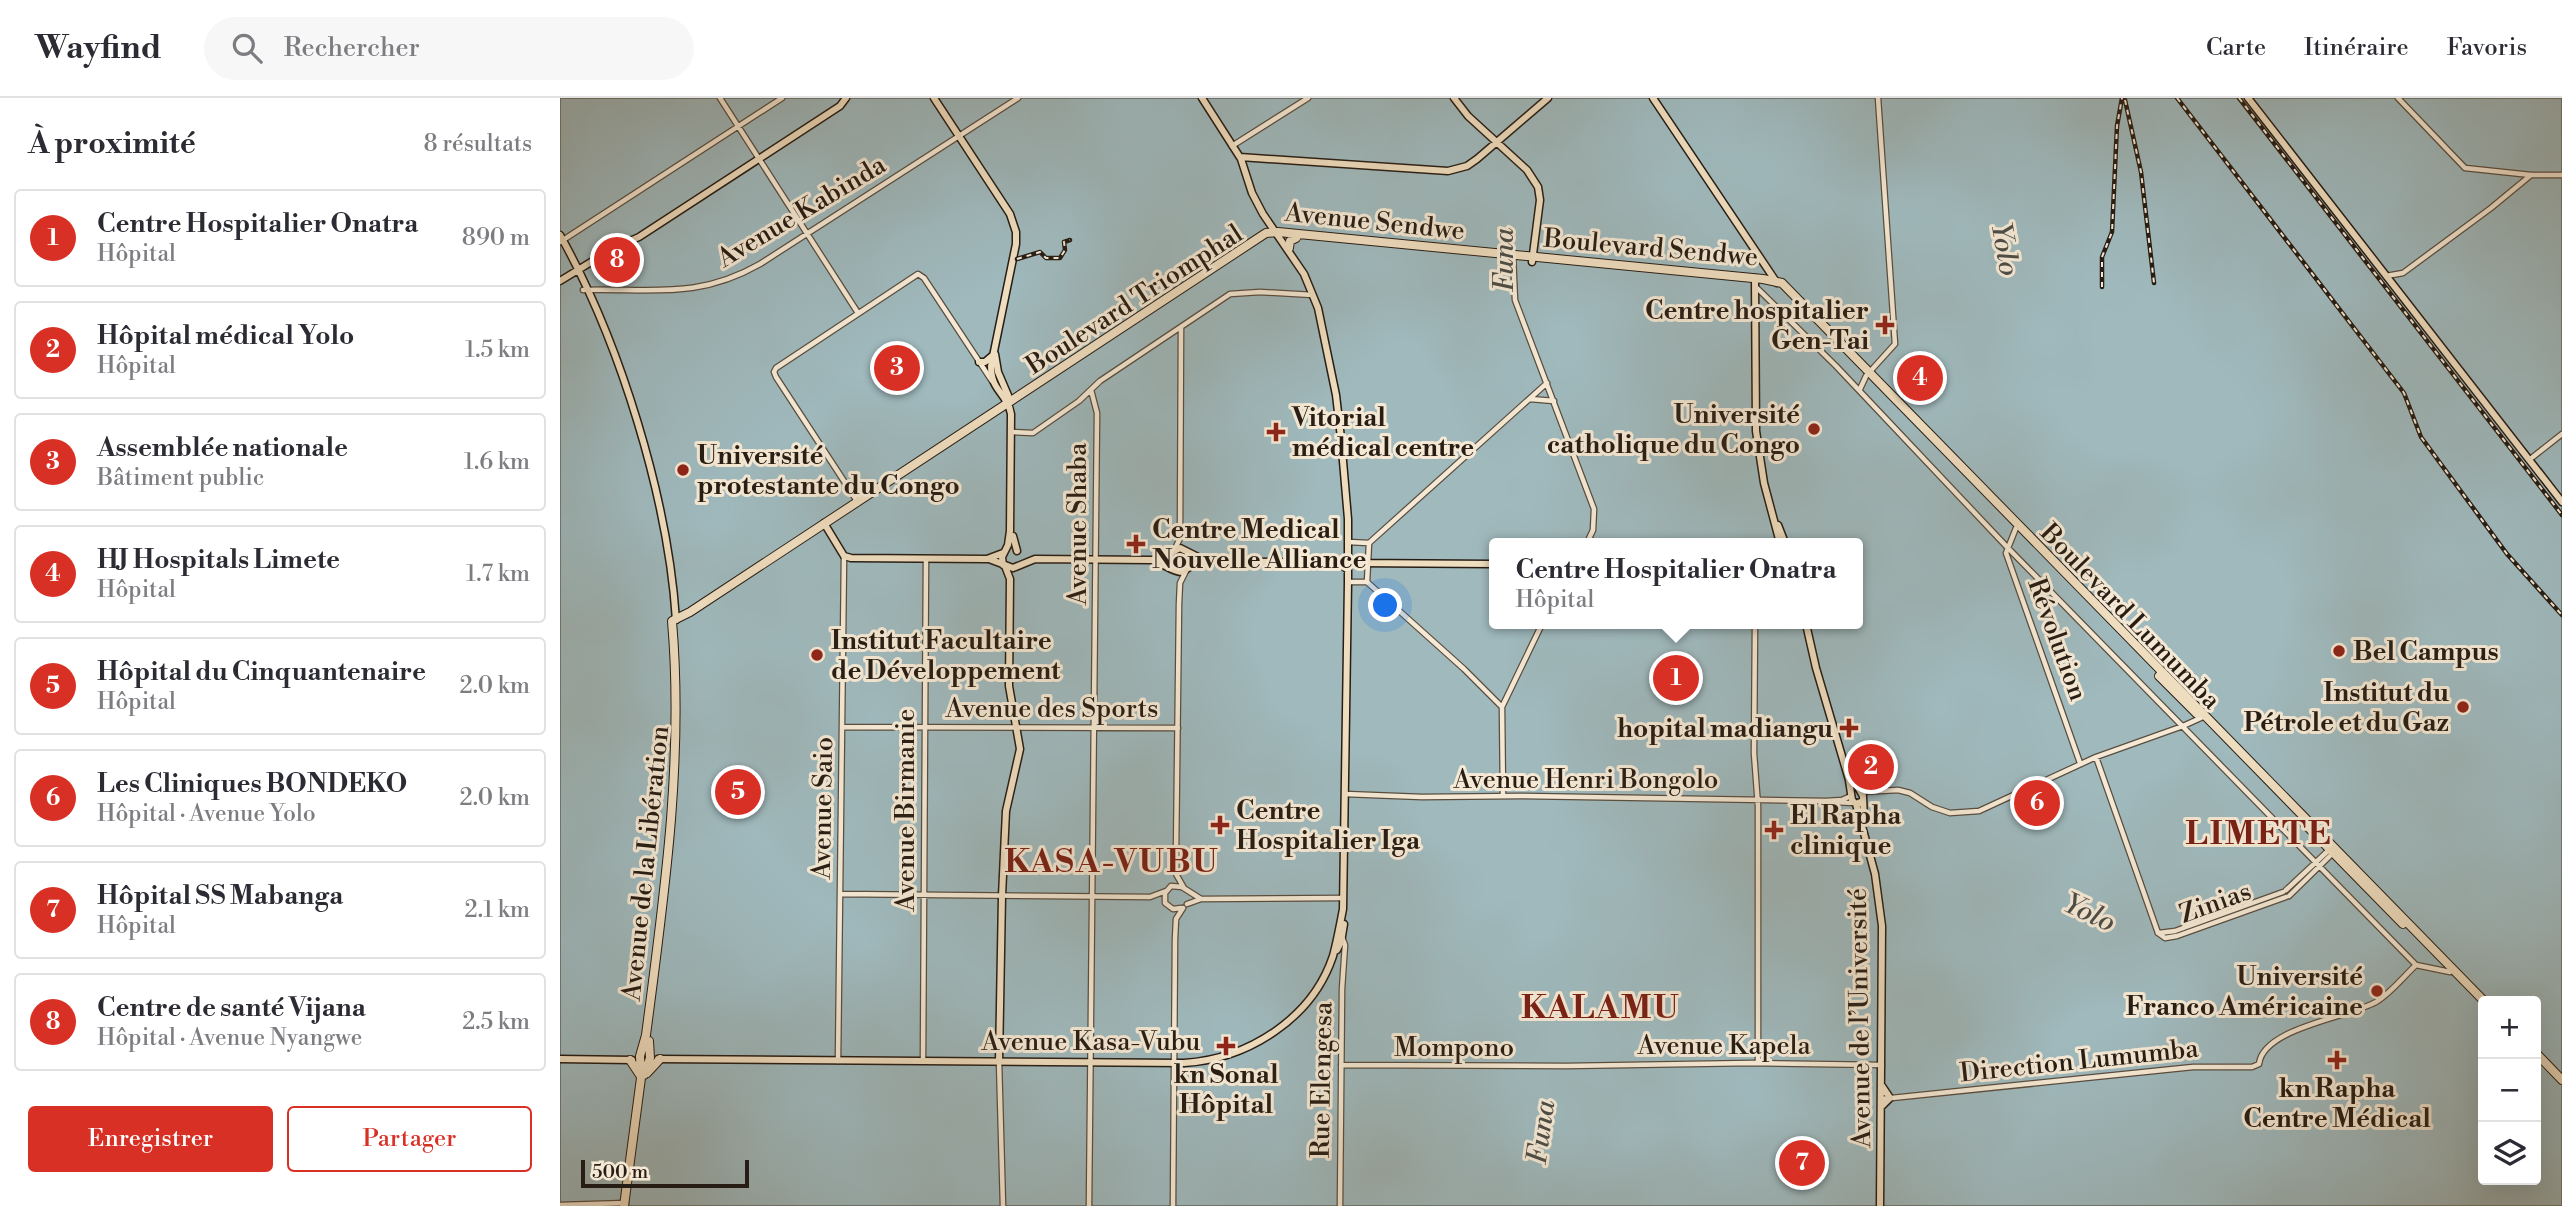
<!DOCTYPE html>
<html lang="fr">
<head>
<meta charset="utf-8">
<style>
  :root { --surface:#fff; --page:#f7f7f7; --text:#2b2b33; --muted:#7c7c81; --line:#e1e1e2; --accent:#d93025 }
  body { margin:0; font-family:"Libre Bodoni",serif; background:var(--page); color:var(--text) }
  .controls { position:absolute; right:21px; bottom:21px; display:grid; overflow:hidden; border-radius:7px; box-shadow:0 7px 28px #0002 }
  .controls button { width:63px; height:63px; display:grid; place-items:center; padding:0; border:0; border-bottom:2px solid var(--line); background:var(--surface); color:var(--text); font:35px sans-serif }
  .scale { position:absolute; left:21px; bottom:18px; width:168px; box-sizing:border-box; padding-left:7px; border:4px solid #271d14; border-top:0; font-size:19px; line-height:24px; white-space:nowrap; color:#271d14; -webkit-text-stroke:5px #f5e9d5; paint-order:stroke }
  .you { position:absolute; left:826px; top:508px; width:24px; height:24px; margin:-18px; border:5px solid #fff; border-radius:50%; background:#1a73e8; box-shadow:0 0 0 10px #1a73e833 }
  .badge { display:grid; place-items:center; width:46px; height:46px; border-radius:50%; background:var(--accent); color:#fff; font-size:23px; font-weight:700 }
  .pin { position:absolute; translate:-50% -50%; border:4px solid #fff; box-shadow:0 2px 7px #0006 }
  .popup { position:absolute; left:929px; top:440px; width:374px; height:91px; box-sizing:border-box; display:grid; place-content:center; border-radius:7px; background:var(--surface); filter:drop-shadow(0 2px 5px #0005); font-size:23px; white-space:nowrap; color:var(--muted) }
  .popup b { font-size:26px; color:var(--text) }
  .popup::after { content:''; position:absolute; left:50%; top:100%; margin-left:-14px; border:14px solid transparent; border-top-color:var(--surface) }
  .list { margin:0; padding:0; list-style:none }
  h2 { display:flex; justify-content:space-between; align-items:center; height:91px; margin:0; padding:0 28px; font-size:30px }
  h2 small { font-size:23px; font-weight:400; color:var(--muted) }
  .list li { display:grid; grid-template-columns:46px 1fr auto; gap:21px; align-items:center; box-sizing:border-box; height:98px; margin:0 14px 14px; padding:0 14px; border:2px solid var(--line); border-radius:7px }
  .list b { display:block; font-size:26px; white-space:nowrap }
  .list p { margin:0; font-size:23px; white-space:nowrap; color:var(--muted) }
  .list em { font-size:23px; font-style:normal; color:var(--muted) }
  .actions { display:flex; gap:14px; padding:21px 28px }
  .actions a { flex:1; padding:16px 0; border:2px solid var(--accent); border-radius:7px; text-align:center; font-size:24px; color:var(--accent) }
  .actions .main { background:var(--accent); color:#fff }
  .icon { flex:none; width:38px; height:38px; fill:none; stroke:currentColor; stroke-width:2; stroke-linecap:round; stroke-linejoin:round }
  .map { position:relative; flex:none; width:2002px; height:1108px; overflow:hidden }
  header { display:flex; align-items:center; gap:42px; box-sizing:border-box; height:98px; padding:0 35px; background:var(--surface); border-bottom:2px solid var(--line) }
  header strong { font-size:33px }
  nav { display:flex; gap:38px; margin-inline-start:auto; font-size:24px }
  .search { width:490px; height:63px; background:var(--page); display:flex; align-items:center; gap:18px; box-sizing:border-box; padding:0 24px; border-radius:38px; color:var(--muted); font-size:26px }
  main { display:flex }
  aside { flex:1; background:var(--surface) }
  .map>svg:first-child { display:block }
  .water { fill:#9fb9bd; stroke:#6f7b79; stroke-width:2; fill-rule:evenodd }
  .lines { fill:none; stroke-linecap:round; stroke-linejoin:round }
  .minor-casing { stroke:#594d3f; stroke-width:7 }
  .major-casing { stroke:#271d14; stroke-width:9 }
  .highway-casing { stroke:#271d14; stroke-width:10 }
  .minor { stroke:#f5e9d5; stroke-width:4.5 }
  .major { stroke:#efddbf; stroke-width:6 }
  .highway { stroke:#efddbf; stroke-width:8 }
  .rail-casing { stroke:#271d14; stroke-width:4.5 }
  .rail { stroke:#f5e9d5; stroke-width:2; stroke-dasharray:5; stroke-linecap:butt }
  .poi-dot { fill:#8f2418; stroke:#f5e9d5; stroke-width:2.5 }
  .labels { text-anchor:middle; stroke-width:6; stroke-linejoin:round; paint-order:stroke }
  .street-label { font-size:26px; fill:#271d14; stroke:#f5e9d5 }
  .poi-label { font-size:26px; font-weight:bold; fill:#271d14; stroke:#f5e9d5; text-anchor:start }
  .water-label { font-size:28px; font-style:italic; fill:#4b4c47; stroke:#f5e9d5 }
  .district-label { font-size:33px; font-weight:bold; letter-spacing:2px; fill:#7a1f14; stroke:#f5e9d5 }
</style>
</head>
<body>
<header>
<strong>Wayfind</strong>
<div class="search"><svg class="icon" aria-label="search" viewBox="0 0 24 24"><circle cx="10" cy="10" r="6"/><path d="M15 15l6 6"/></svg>Rechercher</div>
<nav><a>Carte</a><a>Itinéraire</a><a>Favoris</a></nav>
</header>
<main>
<aside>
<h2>À proximité<small>8 résultats</small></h2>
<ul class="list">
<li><span class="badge">1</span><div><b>Centre Hospitalier Onatra</b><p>Hôpital</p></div><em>890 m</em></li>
<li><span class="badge">2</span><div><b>Hôpital médical Yolo</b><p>Hôpital</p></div><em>1.5 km</em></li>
<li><span class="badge">3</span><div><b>Assemblée nationale</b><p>Bâtiment public</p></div><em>1.6 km</em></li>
<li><span class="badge">4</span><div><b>HJ Hospitals Limete</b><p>Hôpital</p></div><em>1.7 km</em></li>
<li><span class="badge">5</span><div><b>Hôpital du Cinquantenaire</b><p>Hôpital</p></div><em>2.0 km</em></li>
<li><span class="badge">6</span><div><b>Les Cliniques BONDEKO</b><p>Hôpital · Avenue Yolo</p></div><em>2.0 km</em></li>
<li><span class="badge">7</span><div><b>Hôpital SS Mabanga</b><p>Hôpital</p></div><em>2.1 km</em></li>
<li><span class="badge">8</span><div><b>Centre de santé Vijana</b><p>Hôpital · Avenue Nyangwe</p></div><em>2.5 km</em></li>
</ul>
<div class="actions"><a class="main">Enregistrer</a><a>Partager</a></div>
</aside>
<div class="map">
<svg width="2002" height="1108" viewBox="0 0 2002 1108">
  <rect width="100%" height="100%" fill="#efddbf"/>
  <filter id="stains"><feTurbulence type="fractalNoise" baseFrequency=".00286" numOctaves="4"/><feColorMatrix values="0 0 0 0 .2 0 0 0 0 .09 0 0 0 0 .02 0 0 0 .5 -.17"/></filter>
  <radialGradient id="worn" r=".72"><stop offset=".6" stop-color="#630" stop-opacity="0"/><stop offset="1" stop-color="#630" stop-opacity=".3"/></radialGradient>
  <path class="water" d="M0 0H2002V1108H0ZM934 445H1298V526H934ZM1923 903H1976V1082H1923Z"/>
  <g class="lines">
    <g class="minor-casing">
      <path id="minor" d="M160 0 298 215
        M1838 0 1905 70 1971 77H2002
        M672 48 748 0
        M0 144 222 0
        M953 158 955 202 1034 411 1033 432 1027 445
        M1826 178 1843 175 1931 110 1971 77
        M1197 190 1276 268 1447 449 1856 867
        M23 192C91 190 137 202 200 166L458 0
        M1300 291 1306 278 1335 246 1318 0
        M970 301 994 303
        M451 334 473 335 519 303 540 283 670 196 700 194 753 197
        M1969 362 2002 336
        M297 403 216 279 214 274 216 270 358 176 364 180 432 283
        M1456 430 1446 455 1520 665
        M788 444 809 445
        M809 445 987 285
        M615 451 620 440 621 229
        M788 484H807
        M807 484 904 571 942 609
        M807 484 809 445
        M1195 526 1194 655 1198 708V965
        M282 629 618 630
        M1536 659 1598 835
        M1302 694 1338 692 1350 695 1372 709 1390 715 1419 713 1536 659 1623 628 1645 618
        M785 696 862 699 960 698 1266 703 1282 702 1291 698
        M943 698 942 609 982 526
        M1274 704 1295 705
        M624 790 616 776V756L619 506 620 485 626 473
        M1726 792 1770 751
        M280 796 590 799 606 793
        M1729 798 1774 754
        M627 806 641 801 783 800
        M621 810 613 811 605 805V795L611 788 622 789 641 801
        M1598 835 1605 840 1617 838 1726 799
        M1599 835 1615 833 1723 794
        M278 963 284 458
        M363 963 366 461
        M439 963 443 1108
        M781 967 1006 968 1192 965 1322 967
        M1322 1001 1633 969H1692L1699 966C1703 930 1787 920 1816 904 1831 895 1843 879 1856 867L1890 874
        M0 1107 66 1105
        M529 1108 537 315 531 292
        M613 1108 615 841 616 821 623 810
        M780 1108 782 891 785 847 782 839"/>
    </g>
    <g class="major-casing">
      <path id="major" d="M374 0 450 116 456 134V146L431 268C431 294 447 294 451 316L450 433 448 447 442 459 443 467
        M894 0 908 18 967 72 978 89 980 102 972 164
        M1093 0 1217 185
        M1688 0 2002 404
        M680 59 888 73 907 68 917 61 988 0
        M0 137C60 244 108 400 116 522
        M1195 180 1196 333 1204 385 1220 445
        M0 183 54 150 79 139 280 8 286 0
        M435 256 438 274 450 302
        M419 264H425L432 258
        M264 425 284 458 291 460 427 461 443 455
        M1218 427 1225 445
        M453 438 457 453
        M429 461 453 470 475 461 592 462 604 459 620 450 644 462
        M592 462C603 465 612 474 622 474L633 467 646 463 780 465 785 463 788 458V421L781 340 776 297 758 210 744 176 703 116 692 95 681 61 642 0
        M786 462 795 465 934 466
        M1246 526 1256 570 1289 682 1292 702 1296 706 1303 703
        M1288 672 1303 698 1304 724
        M1296 706 1315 776 1322 828 1320 1108
        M777 852 781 844 784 826
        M0 961 72 962
        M98 961 624 965C688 961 752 921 773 858 777 843 780 827 783 811L788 484V472L780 465
        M439 963 442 798 446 713 460 651 449 588 450 481 445 468
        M1321 1009 1330 1000 1322 988"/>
    </g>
    <g class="highway-casing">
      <path id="highway" d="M729 150 730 143 736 140
        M1599 578 1637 616
        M1744 725 1843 826
        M1976 955 2002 982
        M70 962 80 977
        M87 975 100 961
        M84 977 90 960 89 943
        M64 1108 81 980 80 958 86 937C104 799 124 662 112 523L130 514 706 135 718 134 1203 181 1222 185 1924 903"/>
    </g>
    <use href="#minor" class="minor"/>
    <use href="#major" class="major"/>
    <use href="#highway" class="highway"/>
    <g class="rail-casing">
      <path id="rail" d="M1617 0 1844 295 1861 339 1947 456 2002 517
        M1679 0 2002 417
        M1565 2 1581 74 1594 185
        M457 161 480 154 486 160H500L505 152 504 144 510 142
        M1542 189V159L1552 134 1557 28 1562 0"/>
    </g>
    <use href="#rail" class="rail"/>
  </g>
  <g class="poi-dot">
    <path d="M1321.5 216.5h7v7h7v7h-7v7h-7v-7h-7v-7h7z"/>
    <circle cx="1254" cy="331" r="7"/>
    <path d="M712.5 323.5h7v7h7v7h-7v7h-7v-7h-7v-7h7z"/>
    <circle cx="123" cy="372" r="7"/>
    <path d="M572.5 435.5h7v7h7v7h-7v7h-7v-7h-7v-7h7z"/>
    <circle cx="1779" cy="553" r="7"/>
    <circle cx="257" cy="557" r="7"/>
    <circle cx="1903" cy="609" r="7"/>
    <path d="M1285.5 619.5h7v7h7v7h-7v7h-7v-7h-7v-7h7z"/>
    <path d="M656.5 716.5h7v7h7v7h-7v7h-7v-7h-7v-7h7z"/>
    <path d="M1210.5 721.5h7v7h7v7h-7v7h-7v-7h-7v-7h7z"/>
    <circle cx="1817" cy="893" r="7"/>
    <path d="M662.5 937.5h7v7h7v7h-7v7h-7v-7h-7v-7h7z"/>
    <path d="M1773.5 951.5h7v7h7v7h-7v7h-7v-7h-7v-7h7z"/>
  </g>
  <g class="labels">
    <g class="street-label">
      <text transform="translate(241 113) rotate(-31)" y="9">Avenue Kabinda</text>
      <text transform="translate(815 123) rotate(6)" y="9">Avenue Sendwe</text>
      <text transform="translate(1091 149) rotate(5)" y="9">Boulevard Sendwe</text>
      <text transform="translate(574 201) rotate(-33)" y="9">Boulevard Triomphal</text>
      <text transform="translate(517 426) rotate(-90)" y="9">Avenue Shaba</text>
      <text transform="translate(1571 518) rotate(46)" y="9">Boulevard Lumumba</text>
      <text transform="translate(1498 541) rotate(70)" y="9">Révolution</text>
      <text x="492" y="619">Avenue des Sports</text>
      <text x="1026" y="690">Avenue Henri Bongolo</text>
      <text transform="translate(262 710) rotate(-89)" y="9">Avenue Saio</text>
      <text transform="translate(345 712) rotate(-90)" y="9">Avenue Birmanie</text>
      <text transform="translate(85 765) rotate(-84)" y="9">Avenue de la Libération</text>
      <text transform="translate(1655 804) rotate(-20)" y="9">Zinias</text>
      <text transform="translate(1299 920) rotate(-91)" y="9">Avenue de l’Université</text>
      <text x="531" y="952">Avenue Kasa-Vubu</text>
      <text x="1164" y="956">Avenue Kapela</text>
      <text x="894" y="958">Mompono</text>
      <text transform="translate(1519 962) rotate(-6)" y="9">Direction Lumumba</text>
      <text transform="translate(761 982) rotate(-89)" y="9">Rue Elengesa</text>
    </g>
    <g class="poi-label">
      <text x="1309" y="221" text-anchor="end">Centre hospitalier<tspan x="1309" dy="30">Gen-Tai</tspan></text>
      <text x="1240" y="325" text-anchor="end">Université<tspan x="1240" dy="30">catholique du Congo</tspan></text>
      <text x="732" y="328">Vitorial<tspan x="732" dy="30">médical centre</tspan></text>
      <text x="137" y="366">Université<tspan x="137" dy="30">protestante du Congo</tspan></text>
      <text x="592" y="440">Centre Medical<tspan x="592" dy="30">Nouvelle Alliance</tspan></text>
      <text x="271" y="551">Institut Facultaire<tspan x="271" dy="30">de Développement</tspan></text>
      <text x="1793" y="562">Bel Campus</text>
      <text x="1889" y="603" text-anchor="end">Institut du<tspan x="1889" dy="30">Pétrole et du Gaz</tspan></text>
      <text x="1273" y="639" text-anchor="end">hopital madiangu</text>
      <text x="676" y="721">Centre<tspan x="676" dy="30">Hospitalier Iga</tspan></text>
      <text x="1230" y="726">El Rapha<tspan x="1230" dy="30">clinique</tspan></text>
      <text x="1803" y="887" text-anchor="end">Université<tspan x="1803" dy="30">Franco Américaine</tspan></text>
      <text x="666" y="985" text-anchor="middle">kn Sonal<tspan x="666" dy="30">Hôpital</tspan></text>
      <text x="1777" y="999" text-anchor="middle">kn Rapha<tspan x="1777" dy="30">Centre Médical</tspan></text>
    </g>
    <g class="water-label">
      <text transform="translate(1446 151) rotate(80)" y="10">Yolo</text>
      <text transform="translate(943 162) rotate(-90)" y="10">Funa</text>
      <text transform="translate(1530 814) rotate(25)" y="10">Yolo</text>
      <text transform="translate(980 1034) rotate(-82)" y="10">Funa</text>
    </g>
    <g class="district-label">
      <text x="1699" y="746">LIMETE</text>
      <text x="552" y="774">KASA-VUBU</text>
      <text x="1041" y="920">KALAMU</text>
    </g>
  </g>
  <rect width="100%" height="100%" filter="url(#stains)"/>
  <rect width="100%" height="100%" fill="url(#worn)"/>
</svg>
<div class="controls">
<button>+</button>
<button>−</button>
<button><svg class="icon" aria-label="layers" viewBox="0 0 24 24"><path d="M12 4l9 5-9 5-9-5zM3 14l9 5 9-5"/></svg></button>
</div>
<div class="scale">500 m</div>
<div class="you"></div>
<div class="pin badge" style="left:1116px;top:580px">1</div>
<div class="popup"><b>Centre Hospitalier Onatra</b>Hôpital</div>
<div class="pin badge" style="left:1311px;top:669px">2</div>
<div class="pin badge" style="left:337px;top:270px">3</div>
<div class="pin badge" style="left:1360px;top:280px">4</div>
<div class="pin badge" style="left:178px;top:694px">5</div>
<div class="pin badge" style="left:1477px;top:705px">6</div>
<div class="pin badge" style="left:1242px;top:1065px">7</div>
<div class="pin badge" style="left:57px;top:162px">8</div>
</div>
</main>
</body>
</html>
